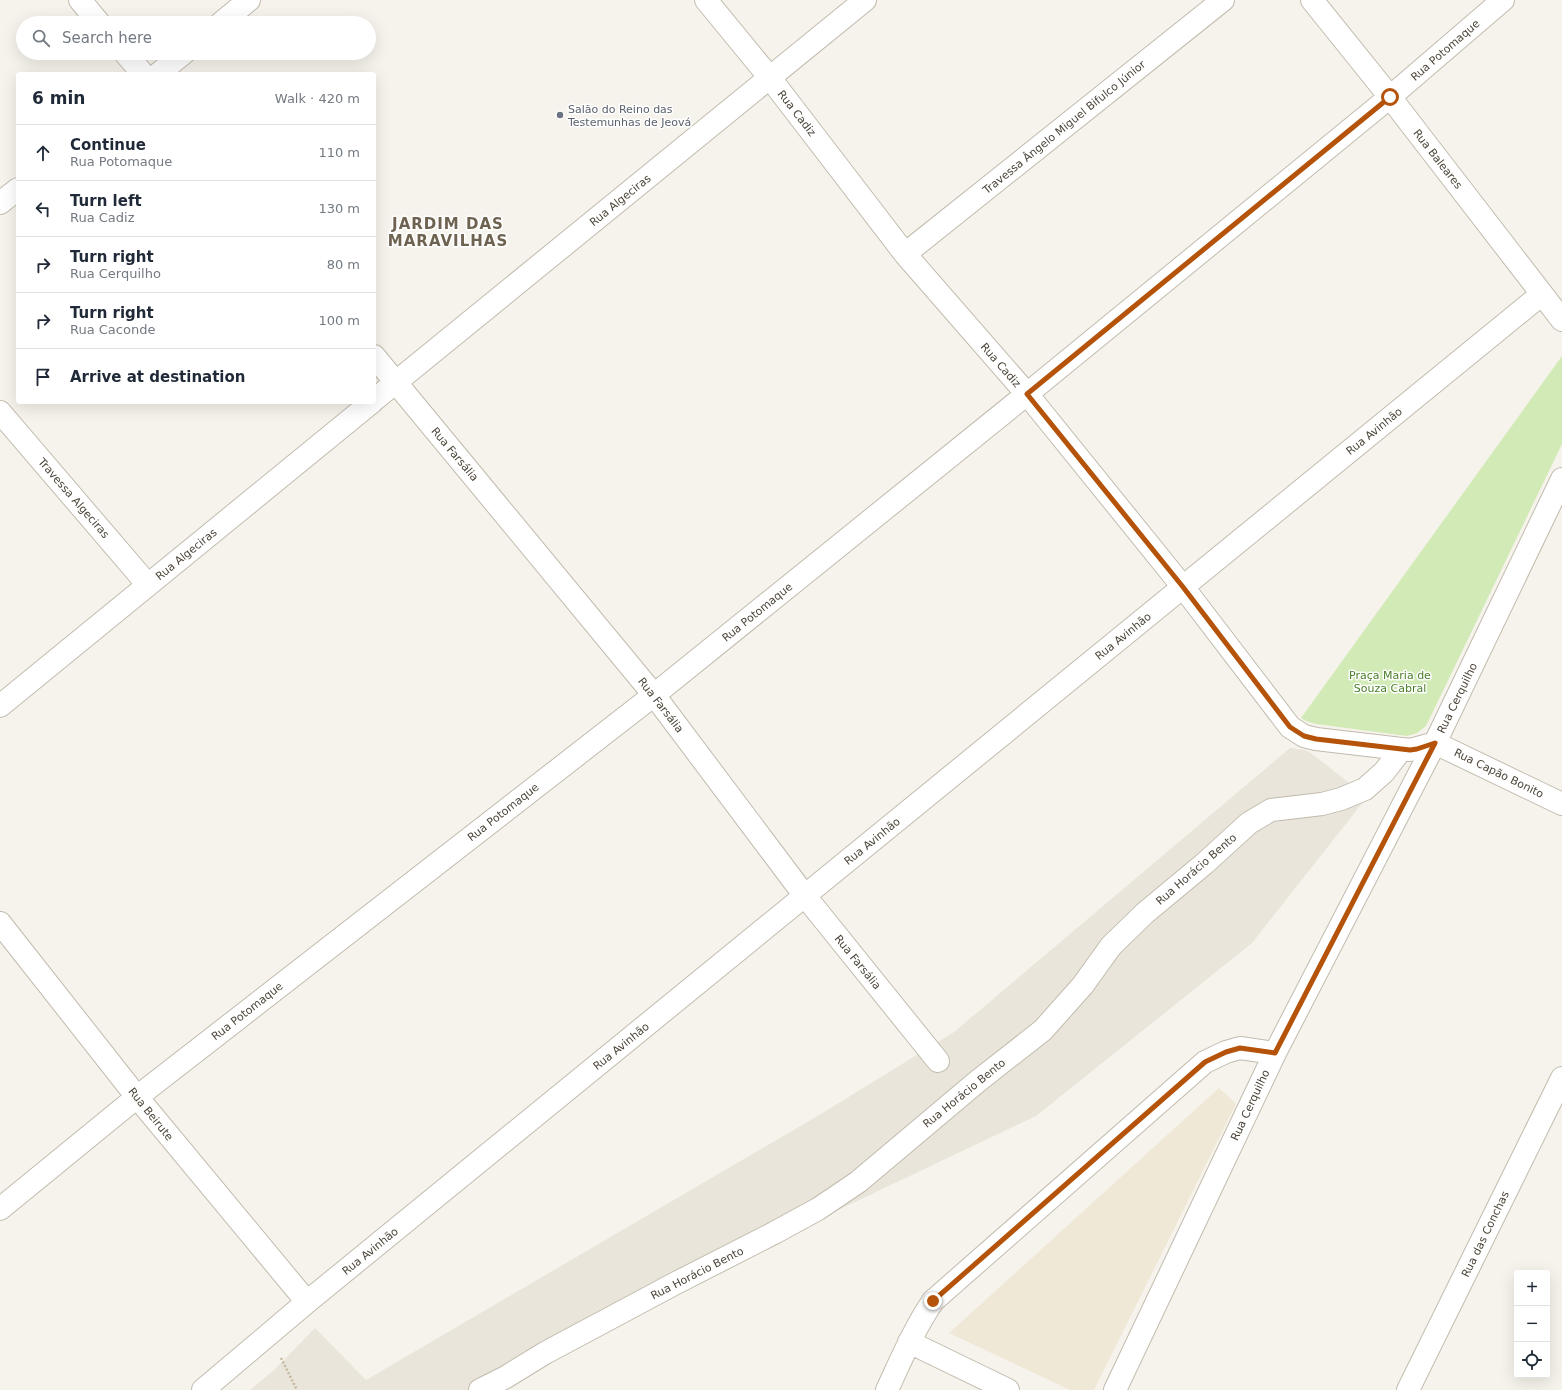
<!DOCTYPE html>
<html lang="en">
<head>
<meta charset="utf-8">
<style>
  :root { --surface:#fff; --page:#f2f2f3; --text:#1f2937; --muted:#747a83; --line:#e0e1e3 }
  body { margin:0; font-family:"DejaVu Sans",sans-serif; background:var(--page); color:var(--text) }
  .controls { position:absolute; right:12px; bottom:12px; display:grid; overflow:hidden; border-radius:4px; box-shadow:0 4px 16px #0002 }
  .controls button { width:36px; height:36px; display:grid; place-items:center; padding:0; border:0; border-bottom:1px solid var(--line); background:var(--surface); color:var(--text); font:20px sans-serif }
  .stop { position:absolute; width:12px; height:12px; margin:-9px; border:3px solid #b45309; border-radius:50%; background:#fff }
  .stop.end { background:#b45309; border-color:#fff; box-shadow:0 1px 4px #0008 }
  .list { margin:0; padding:0; list-style:none }
  h2 { display:flex; justify-content:space-between; align-items:center; height:52px; margin:0; padding:0 16px; font-size:17px }
  h2 small { font-size:13px; font-weight:400; color:var(--muted) }
  .list li { display:grid; grid-template-columns:26px 1fr auto; gap:12px; align-items:center; box-sizing:border-box; height:56px; padding:0 16px; border-top:1px solid var(--line) }
  .list b { display:block; font-size:15px; white-space:nowrap }
  .list p { margin:0; font-size:13px; white-space:nowrap; color:var(--muted) }
  .list em { font-size:13px; font-style:normal; color:var(--muted) }
  .icon { flex:none; width:22px; height:22px; fill:none; stroke:currentColor; stroke-width:2; stroke-linecap:round; stroke-linejoin:round }
  .map { position:relative; flex:none; width:1562px; height:1390px; overflow:hidden }
  .search { position:absolute; background:var(--surface); box-shadow:0 4px 16px #0002; left:16px; top:16px; width:360px; height:44px; display:flex; align-items:center; gap:10px; box-sizing:border-box; padding:0 14px; border-radius:22px; color:var(--muted); font-size:15px }
  .panel { position:absolute; background:var(--surface); box-shadow:0 4px 16px #0002; left:16px; top:72px; width:360px; height:332px; border-radius:4px }
  .map>svg:first-child { display:block }
  .residential { fill:#eae5da }
  .education { fill:#efe8d6 }
  .green { fill:#d2eab5 }
  .lines { fill:none; stroke-linecap:round; stroke-linejoin:round }
  .minor-casing { stroke:#c2bbae; stroke-width:24 }
  .path { stroke:#c4b79f; stroke-width:2.5; stroke-dasharray:2 2; stroke-linecap:butt }
  .minor { stroke:#fff; stroke-width:22 }
  .route { stroke:#b45309; stroke-width:5 }
  .worship-dot { fill:#6b7280; stroke:#fff; stroke-width:1.5 }
  .labels { text-anchor:middle; stroke-width:3; stroke-linejoin:round; paint-order:stroke }
  .street-label { font-size:11px; fill:#4b4439; stroke:#fff }
  .worship-label { font-size:11px; fill:#5b616d; stroke:#fff; text-anchor:start }
  .park-label { font-size:11px; fill:#4a7f2a; stroke:#fff }
  .district-label { font-size:15px; font-weight:bold; letter-spacing:1px; fill:#6e6250; stroke:#fff }
</style>
</head>
<body>
<div class="map">
<svg width="1562" height="1390" viewBox="0 0 1562 1390">
  <rect width="100%" height="100%" fill="#f6f3ec"/>
  <path class="residential" d="M1290 748 1305 750 1311 753 1367 797 1252 943 1036 1116 813 1222 490 1390H250L274 1370 315 1328 366 1380 821 1114 954 1032Z"/>
  <path class="education" d="M1219 1088 1236 1104 1094 1390H1070L949 1333Z"/>
  <path class="green" d="M1562 356V444L1426 726 1417 733 1407 736 1316 724 1306 721 1301 718Z"/>
  <g class="lines">
    <g class="minor-casing">
      <path id="minor" d="M80 0 99 23
        M706 0 770 78 905 254 1027 394 1183 587 1290 727 1304 736 1316 739 1410 750 1435 743
        M1312 0 1390 97 1562 320
        M221 23 249 0
        M125 53 143 74
        M158 74 184 53
        M0 203 18 189
        M905 254 1223 0
        M374 356 654 695 805 896 938 1061
        M374 400 865 0
        M0 412 148 585
        M0 706 372 402
        M1435 743 1562 804
        M0 923 137 1097 307 1302
        M0 1209 137 1097 654 695 1027 394 1390 97 1503 0
        M909 1342 1008 1390
        M203 1390 307 1302 1542 294
        M480 1390 506 1377 545 1353 676 1283 774 1233 818 1209 858 1182 978 1081 1043 1030 1083 985 1111 946 1145 913 1204 864 1249 823 1271 810 1322 804 1341 799 1365 789 1384 772 1401 750
        M887 1390C901 1360 914 1329 933 1301L1205 1062 1226 1052 1240 1048 1275 1053
        M1115 1390 1275 1053 1435 743 1562 479
        M1408 1390 1562 1078"/>
    </g>
    <path class="path" d="M281 1358 297 1390"/>
    <use href="#minor" class="minor"/>
  </g>
  <g class="lines">
    <path class="route" d="M933 1301 1205 1062 1226 1052 1240 1048 1275 1053 1435 743 1417 749 1410 750 1316 739 1304 736 1290 727 1183 587 1027 394 1390 97"/>
  </g>
  <circle class="worship-dot" cx="560" cy="115" r="4"/>
  <g class="labels">
    <g class="street-label">
      <text transform="translate(1445 50) rotate(-41)" y="4">Rua Potomaque</text>
      <text transform="translate(797 113) rotate(52)" y="4">Rua Cadiz</text>
      <text transform="translate(1064 127) rotate(-39)" y="4">Travessa Ângelo Miguel Bifulco Júnior</text>
      <text transform="translate(1438 159) rotate(52)" y="4">Rua Baleares</text>
      <text transform="translate(620 200) rotate(-39)" y="4">Rua Algeciras</text>
      <text transform="translate(1001 365) rotate(49)" y="4">Rua Cadiz</text>
      <text transform="translate(1374 431) rotate(-39)" y="4">Rua Avinhão</text>
      <text transform="translate(455 454) rotate(50)" y="4">Rua Farsália</text>
      <text transform="translate(74 498) rotate(49)" y="4">Travessa Algeciras</text>
      <text transform="translate(186 554) rotate(-39)" y="4">Rua Algeciras</text>
      <text transform="translate(757 612) rotate(-39)" y="4">Rua Potomaque</text>
      <text transform="translate(1123 636) rotate(-39)" y="4">Rua Avinhão</text>
      <text transform="translate(1457 698) rotate(-64)" y="4">Rua Cerquilho</text>
      <text transform="translate(661 705) rotate(52)" y="4">Rua Farsália</text>
      <text transform="translate(1499 773) rotate(26)" y="4">Rua Capão Bonito</text>
      <text transform="translate(503 812) rotate(-38)" y="4">Rua Potomaque</text>
      <text transform="translate(872 841) rotate(-39)" y="4">Rua Avinhão</text>
      <text transform="translate(1196 869) rotate(-41)" y="4">Rua Horácio Bento</text>
      <text transform="translate(858 962) rotate(51)" y="4">Rua Farsália</text>
      <text transform="translate(247 1011) rotate(-38)" y="4">Rua Potomaque</text>
      <text transform="translate(621 1046) rotate(-39)" y="4">Rua Avinhão</text>
      <text transform="translate(964 1093) rotate(-39)" y="4">Rua Horácio Bento</text>
      <text transform="translate(1250 1105) rotate(-65)" y="4">Rua Cerquilho</text>
      <text transform="translate(151 1114) rotate(51)" y="4">Rua Beirute</text>
      <text transform="translate(1485 1234) rotate(-64)" y="4">Rua das Conchas</text>
      <text transform="translate(370 1251) rotate(-39)" y="4">Rua Avinhão</text>
      <text transform="translate(697 1273) rotate(-27)" y="4">Rua Horácio Bento</text>
    </g>
    <g class="worship-label">
      <text x="568" y="113">Salão do Reino das<tspan x="568" dy="13">Testemunhas de Jeová</tspan></text>
    </g>
    <g class="park-label">
      <text x="1390" y="679">Praça Maria de<tspan x="1390" dy="13">Souza Cabral</tspan></text>
    </g>
    <g class="district-label">
      <text x="448" y="229">JARDIM DAS<tspan x="448" dy="17">MARAVILHAS</tspan></text>
    </g>
  </g>
</svg>
<div class="controls">
<button>+</button>
<button>−</button>
<button><svg class="icon" aria-label="locate" viewBox="0 0 24 24"><circle cx="12" cy="12" r="6"/><path d="M12 2v4M12 18v4M2 12h4M18 12h4"/></svg></button>
</div>
<div class="stop" style="left:1390px;top:97px"></div>
<div class="stop end" style="left:933px;top:1301px"></div>
<div class="search"><svg class="icon" aria-label="search" viewBox="0 0 24 24"><circle cx="10" cy="10" r="6"/><path d="M15 15l6 6"/></svg>Search here</div>
<section class="panel">
<h2>6 min<small>Walk · 420 m</small></h2>
<ul class="list">
<li><svg class="icon" aria-label="ahead" viewBox="0 0 24 24"><path d="M12 20V5M6 11l6-6 6 6"/></svg><div><b>Continue</b><p>Rua Potomaque</p></div><em>110 m</em></li>
<li><svg class="icon" aria-label="left" viewBox="0 0 24 24"><path d="M17 20v-9H6M10 6l-5 5 5 5"/></svg><div><b>Turn left</b><p>Rua Cadiz</p></div><em>130 m</em></li>
<li><svg class="icon" aria-label="right" viewBox="0 0 24 24"><path d="M7 20v-9h11M14 6l5 5-5 5"/></svg><div><b>Turn right</b><p>Rua Cerquilho</p></div><em>80 m</em></li>
<li><svg class="icon" aria-label="right" viewBox="0 0 24 24"><path d="M7 20v-9h11M14 6l5 5-5 5"/></svg><div><b>Turn right</b><p>Rua Caconde</p></div><em>100 m</em></li>
<li><svg class="icon" aria-label="arrive" viewBox="0 0 24 24"><path d="M6 21V4h12l-3 4 3 4H6"/></svg><div><b>Arrive at destination</b></div></li>
</ul>
</section>
</div>
</body>
</html>
